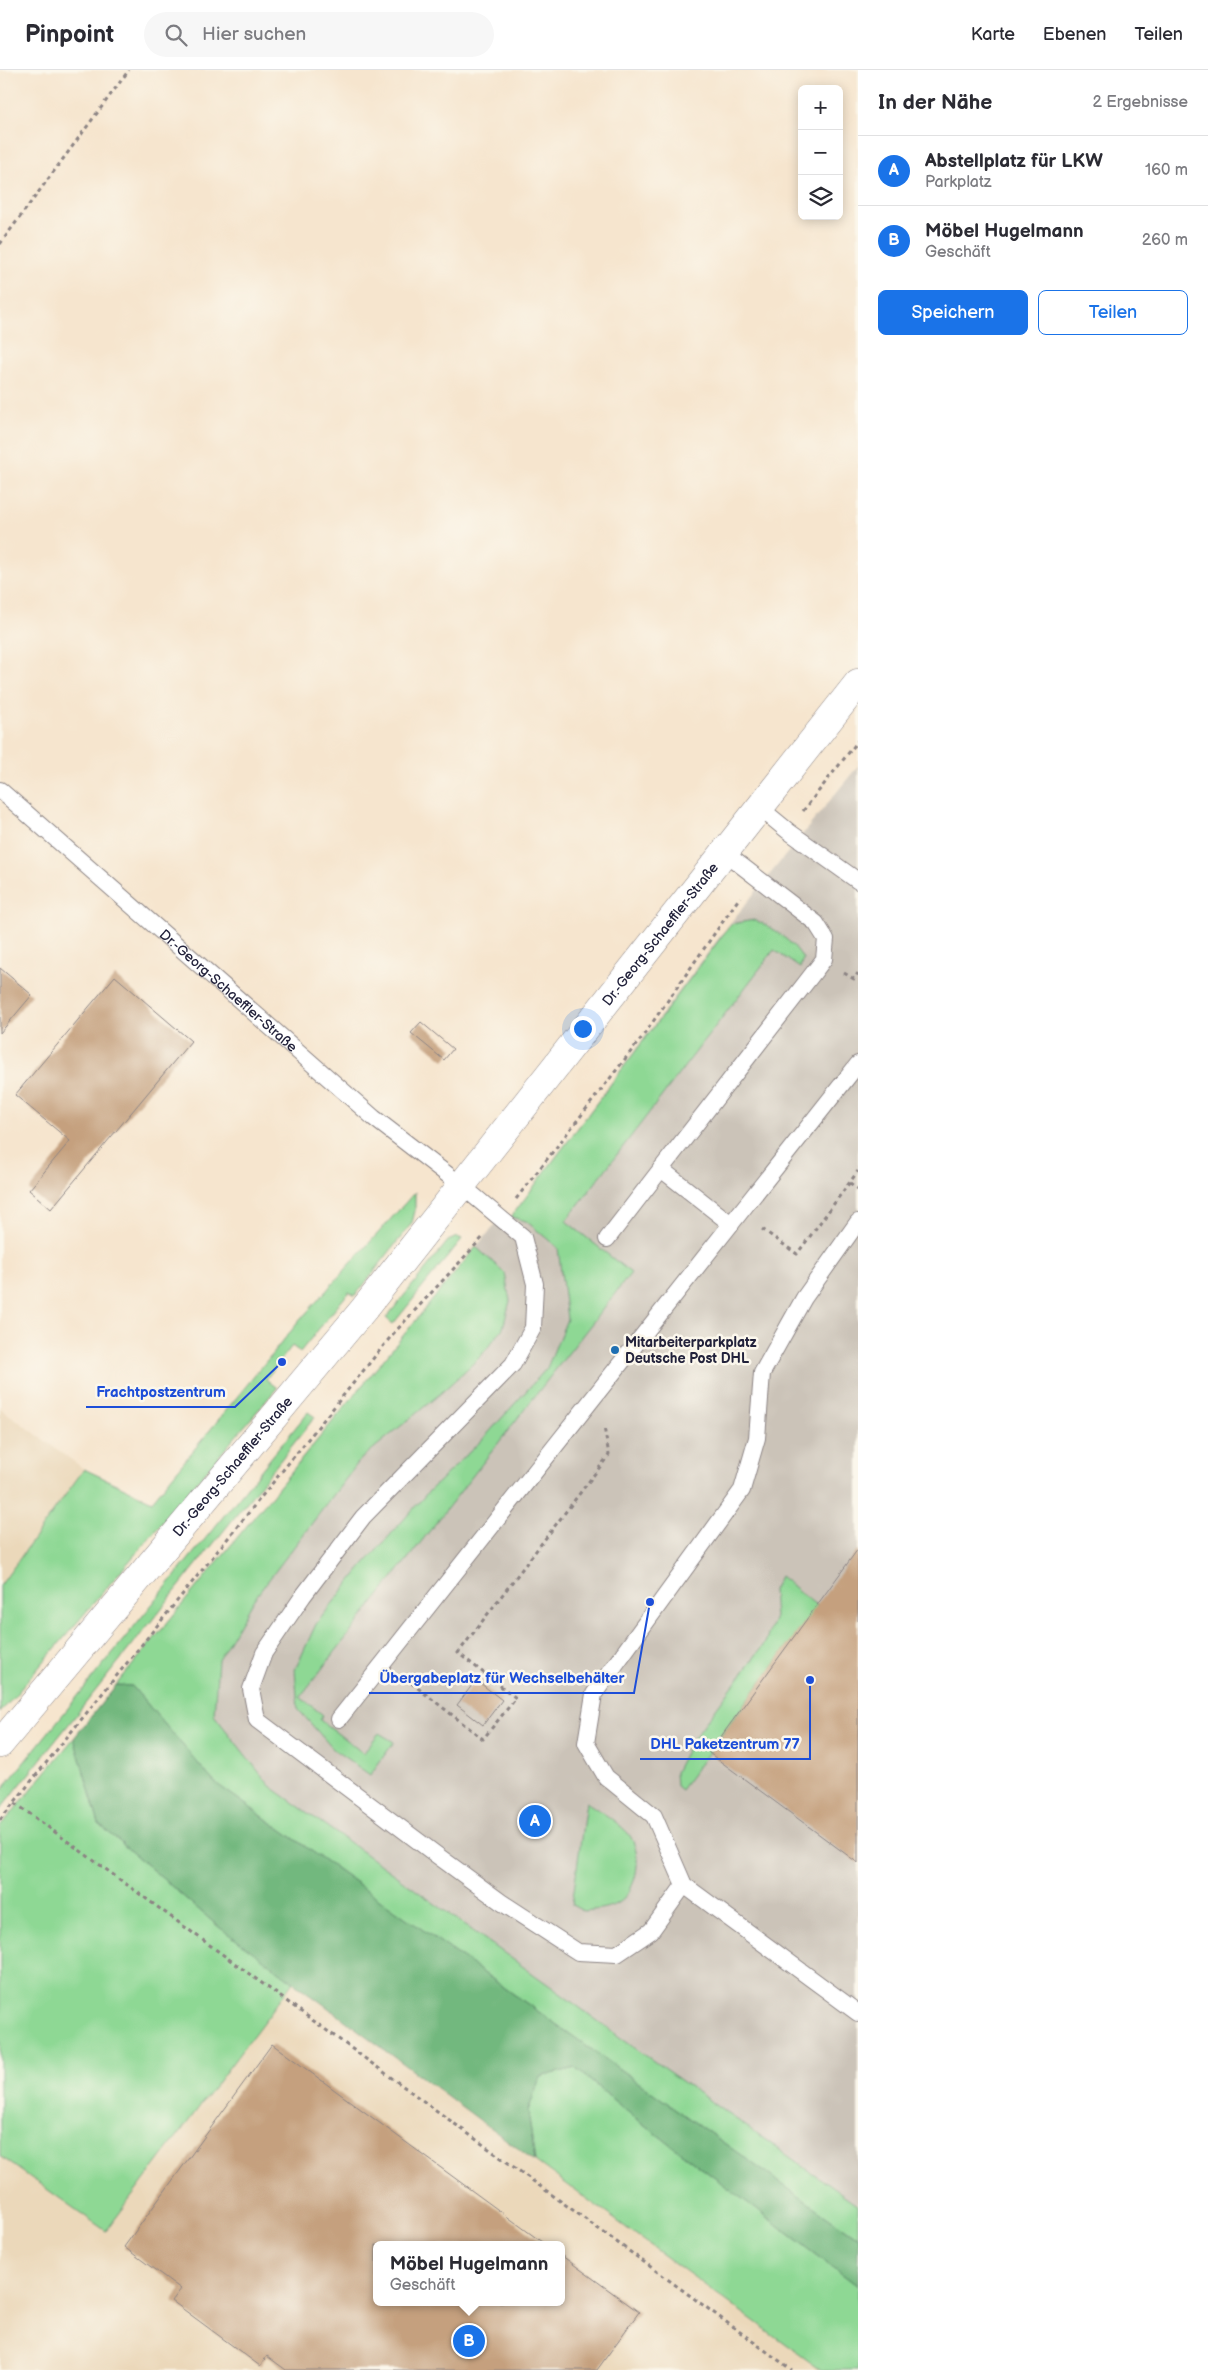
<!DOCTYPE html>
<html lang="de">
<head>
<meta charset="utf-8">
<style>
  :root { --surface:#fff; --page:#f7f7f7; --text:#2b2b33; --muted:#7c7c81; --line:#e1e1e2; --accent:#1a73e8 }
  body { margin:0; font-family:"Balsamiq Sans",sans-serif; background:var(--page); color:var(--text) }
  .controls { position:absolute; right:15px; top:15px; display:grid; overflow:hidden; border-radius:8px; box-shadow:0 2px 12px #0003 }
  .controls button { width:45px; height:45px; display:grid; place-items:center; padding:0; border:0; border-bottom:1px solid var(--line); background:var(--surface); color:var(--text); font:25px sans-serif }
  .you { position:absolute; left:582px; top:958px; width:18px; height:18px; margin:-12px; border:4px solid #fff; border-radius:50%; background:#1a73e8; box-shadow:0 0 0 8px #1a73e833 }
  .badge { display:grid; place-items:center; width:32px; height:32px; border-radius:50%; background:var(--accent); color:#fff; font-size:16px; font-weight:700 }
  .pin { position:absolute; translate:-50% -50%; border:2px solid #fff; box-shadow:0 1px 5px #0006 }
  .popup { position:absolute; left:373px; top:2171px; width:192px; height:65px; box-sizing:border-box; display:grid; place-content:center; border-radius:8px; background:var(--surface); filter:drop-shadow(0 1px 4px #0005); font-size:16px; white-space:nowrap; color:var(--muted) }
  .popup b { font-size:19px; color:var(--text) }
  .popup::after { content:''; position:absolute; left:50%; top:100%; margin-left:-10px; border:10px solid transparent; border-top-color:var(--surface) }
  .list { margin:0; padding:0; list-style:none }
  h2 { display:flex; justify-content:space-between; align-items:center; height:65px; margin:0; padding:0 20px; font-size:21px }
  h2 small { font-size:16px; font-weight:400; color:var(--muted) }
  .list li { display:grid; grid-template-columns:32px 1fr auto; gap:15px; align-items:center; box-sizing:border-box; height:70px; padding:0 20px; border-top:1px solid var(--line) }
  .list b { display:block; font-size:19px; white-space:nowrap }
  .list p { margin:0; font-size:16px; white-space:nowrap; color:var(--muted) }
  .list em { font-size:16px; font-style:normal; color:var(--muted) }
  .actions { display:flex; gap:10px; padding:15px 20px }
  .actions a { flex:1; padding:11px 0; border:1px solid var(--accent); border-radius:8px; text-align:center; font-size:18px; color:var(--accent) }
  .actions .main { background:var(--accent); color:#fff }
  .icon { flex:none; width:28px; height:28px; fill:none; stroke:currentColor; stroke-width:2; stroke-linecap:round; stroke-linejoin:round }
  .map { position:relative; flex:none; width:858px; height:2300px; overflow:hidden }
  header { display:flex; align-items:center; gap:30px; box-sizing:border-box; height:70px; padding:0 25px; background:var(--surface); border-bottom:1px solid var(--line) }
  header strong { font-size:24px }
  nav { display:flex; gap:28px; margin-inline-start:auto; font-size:18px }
  .search { width:350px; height:45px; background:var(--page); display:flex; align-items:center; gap:12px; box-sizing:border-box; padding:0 18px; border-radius:28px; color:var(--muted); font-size:19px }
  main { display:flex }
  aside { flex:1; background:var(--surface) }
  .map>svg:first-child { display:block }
  .built { fill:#ebd8ba; fill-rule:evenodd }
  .industrial { fill:#cbc3b8 }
  .green { fill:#8ed894; stroke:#587d68 }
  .forest { fill:#72b87e; stroke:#4a6d5c }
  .building { fill:#c5a07e }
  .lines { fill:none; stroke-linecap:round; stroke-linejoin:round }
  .lane-casing { stroke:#8c8484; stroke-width:18 }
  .secondary-casing { stroke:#8c8484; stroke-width:29 }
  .path { stroke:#8c8484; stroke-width:3; stroke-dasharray:4 4; stroke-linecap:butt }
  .lane { stroke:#fff; stroke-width:16 }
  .secondary { stroke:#fff; stroke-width:28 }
  .poi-dot { fill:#1f6fb2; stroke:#fbf7ec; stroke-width:2 }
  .labels { text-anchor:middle; stroke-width:5; stroke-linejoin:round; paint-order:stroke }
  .street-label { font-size:14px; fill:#22223b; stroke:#fbf7ec }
  .poi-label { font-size:14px; font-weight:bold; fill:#22223b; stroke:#fbf7ec; text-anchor:start }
  .leader { fill:none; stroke:#1d4ed8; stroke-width:2 }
  .callout-dot { fill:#1d4ed8; stroke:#fbf7ec; stroke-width:2 }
  .callout-label { font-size:15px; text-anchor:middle; font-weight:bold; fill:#1d4ed8; stroke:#fbf7ec; stroke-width:5; stroke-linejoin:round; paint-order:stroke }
</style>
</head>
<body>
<header>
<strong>Pinpoint</strong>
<div class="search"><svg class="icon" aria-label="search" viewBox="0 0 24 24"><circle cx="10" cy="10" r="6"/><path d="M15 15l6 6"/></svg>Hier suchen</div>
<nav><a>Karte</a><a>Ebenen</a><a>Teilen</a></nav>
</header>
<main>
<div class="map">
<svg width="858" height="2300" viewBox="0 0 858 2300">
  <rect width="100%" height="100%" fill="#fbf7ec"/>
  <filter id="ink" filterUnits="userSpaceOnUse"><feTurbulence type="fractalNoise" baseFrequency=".02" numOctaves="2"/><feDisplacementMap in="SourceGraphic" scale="10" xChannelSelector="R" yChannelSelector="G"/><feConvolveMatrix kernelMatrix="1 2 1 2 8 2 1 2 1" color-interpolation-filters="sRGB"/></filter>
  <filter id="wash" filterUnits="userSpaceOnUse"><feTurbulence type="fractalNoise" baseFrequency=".0096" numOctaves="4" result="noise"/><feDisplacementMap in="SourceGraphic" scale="20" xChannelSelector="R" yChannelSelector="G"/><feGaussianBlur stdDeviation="1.12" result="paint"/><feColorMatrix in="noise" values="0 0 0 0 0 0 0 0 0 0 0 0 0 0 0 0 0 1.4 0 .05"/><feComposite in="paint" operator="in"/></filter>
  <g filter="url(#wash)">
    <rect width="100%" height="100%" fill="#f6e5ce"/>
    <path class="built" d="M0 1338 84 1399 0 1515Z
      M74 1668 82 1701 219 1857 535 2091 821 2300H0V1757ZM376 2175H562V2232H376Z"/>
    <path class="industrial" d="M858 696V2168L214 1712 116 1615 476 1177 501 1148 511 1147 727 857Z"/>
    <path class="green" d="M754 850C771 856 795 873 803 889L800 898 774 880 566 1151 631 1203 300 1627 323 1645 320 1650 363 1683 379 1663 394 1672 370 1705 333 1679 298 1639 295 1600 316 1554 361 1498 429 1421 482 1370 547 1298 567 1249 558 1178 526 1151 511 1147 731 854Z
      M415 1122V1141L412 1153 355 1226 349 1222 300 1282 292 1276 266 1309 277 1318 0 1643V1516L84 1399 152 1431 300 1250Z
      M457 1167 462 1169 393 1254 386 1248 448 1171Z
      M476 1177 505 1203 510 1231 503 1258 481 1286 441 1323 361 1389 254 1529 218 1590 214 1645 270 1716 553 1918 625 1971 858 2135V2168L214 1712 132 1616 116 1615Z
      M308 1342 315 1347 0 1740V1722Z
      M780 1506 817 1536 681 1720 676 1716 675 1702 690 1673 765 1573 775 1547 773 1520Z
      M74 1668 99 1754 219 1857 294 1911 106 2161 0 2086V1757Z
      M586 1732C600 1741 615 1750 627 1762 644 1781 639 1821 616 1834 607 1839 593 1840 583 1841L572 1835Z
      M575 1998 634 2047 858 2216V2300H821L535 2091 528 2041 540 2007Z"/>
    <path class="forest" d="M116 1615 132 1616 214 1712 858 2168V2216L634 2047 575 1998 540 2007 528 2041 535 2091 219 1857 99 1754 74 1668Z"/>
    <g id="blocks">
      <path class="building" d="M0 898 32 925 0 963Z
        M115 906 191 971 51 1139 29 1120 70 1071 15 1025Z
        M421 952 453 979 444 990 411 963Z
        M858 1479V1793L709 1683Z
        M476 1610 502 1630 483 1655 457 1635Z
        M272 1974 546 2175H376V2232H562V2186L639 2242 597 2300H286L267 2286 260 2296 172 2231 181 2219 124 2177Z"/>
    </g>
  </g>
  <g filter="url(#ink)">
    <use href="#blocks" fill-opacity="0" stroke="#8c8484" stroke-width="1"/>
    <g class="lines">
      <g class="lane-casing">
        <g id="lane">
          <path id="s1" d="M0 720 374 1048 461 1115 523 1167 535 1214 533 1258 513 1294 363 1447 303 1526 264 1583 251 1619 257 1650 438 1786 501 1832 578 1882 617 1884 651 1861 684 1815"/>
          <path d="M760 738 788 761 858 811"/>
          <path d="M858 1152 804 1228 762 1303 757 1368 742 1420 594 1624 586 1673 606 1707 654 1746 684 1815 858 1943"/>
          <path d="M731 1154 858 994"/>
          <path d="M607 1169 661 1099"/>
          <path d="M339 1649 731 1154 661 1099 811 906 824 889 826 869 816 853 725 783"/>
        </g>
      </g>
      <g class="secondary-casing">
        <g id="secondary">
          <path id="s2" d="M0 1674 364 1239 858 613"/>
        </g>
      </g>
      <path class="path" d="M0 174 129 0
        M803 741 858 671
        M844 903 854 909 858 903
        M850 1113 858 1119
        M516 1129 643 966 740 827
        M762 1159 797 1184 858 1101
        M405 1608 483 1669 516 1628 458 1583 609 1385 604 1357
        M15 1733 792 2300
        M0 1750 393 1264 484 1166"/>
      <use href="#lane" class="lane"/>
      <use href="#secondary" class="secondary"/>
    </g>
  </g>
  <circle class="poi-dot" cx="615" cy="1280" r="5"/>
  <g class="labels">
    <g class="street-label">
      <text dy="5" stroke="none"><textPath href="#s2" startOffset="1045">Dr.-Georg-Schaeffler-Straße</textPath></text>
      <text dy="5" stroke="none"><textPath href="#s1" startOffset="304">Dr.-Georg-Schaeffler-Straße</textPath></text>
      <text dy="5" stroke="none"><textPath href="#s2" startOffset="362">Dr.-Georg-Schaeffler-Straße</textPath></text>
    </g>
    <g class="poi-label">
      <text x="625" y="1277">Mitarbeiterparkplatz<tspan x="625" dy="16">Deutsche Post DHL</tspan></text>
    </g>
  </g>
  <path class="leader" d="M282 1292L235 1337H86M650 1532L634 1623H369M810 1610L810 1689H640"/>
  <g class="callout-dot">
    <circle cx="282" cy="1292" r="5"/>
    <circle cx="650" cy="1532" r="5"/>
    <circle cx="810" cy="1610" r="5"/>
  </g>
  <g class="callout-label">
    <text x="161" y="1327">Frachtpostzentrum</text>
    <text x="502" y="1613">Übergabeplatz für Wechselbehälter</text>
    <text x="725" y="1679">DHL Paketzentrum 77</text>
  </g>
</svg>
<div class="controls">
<button>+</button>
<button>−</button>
<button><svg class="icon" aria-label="layers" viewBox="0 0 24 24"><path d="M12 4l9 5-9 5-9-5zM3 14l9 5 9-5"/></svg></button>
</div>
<div class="you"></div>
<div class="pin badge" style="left:535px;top:1751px">A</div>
<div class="pin badge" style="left:469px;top:2271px">B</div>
<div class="popup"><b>Möbel Hugelmann</b>Geschäft</div>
</div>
<aside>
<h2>In der Nähe<small>2 Ergebnisse</small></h2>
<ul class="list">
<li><span class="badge">A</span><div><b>Abstellplatz für LKW</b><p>Parkplatz</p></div><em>160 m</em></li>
<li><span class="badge">B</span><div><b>Möbel Hugelmann</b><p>Geschäft</p></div><em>260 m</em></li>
</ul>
<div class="actions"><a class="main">Speichern</a><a>Teilen</a></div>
</aside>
</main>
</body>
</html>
